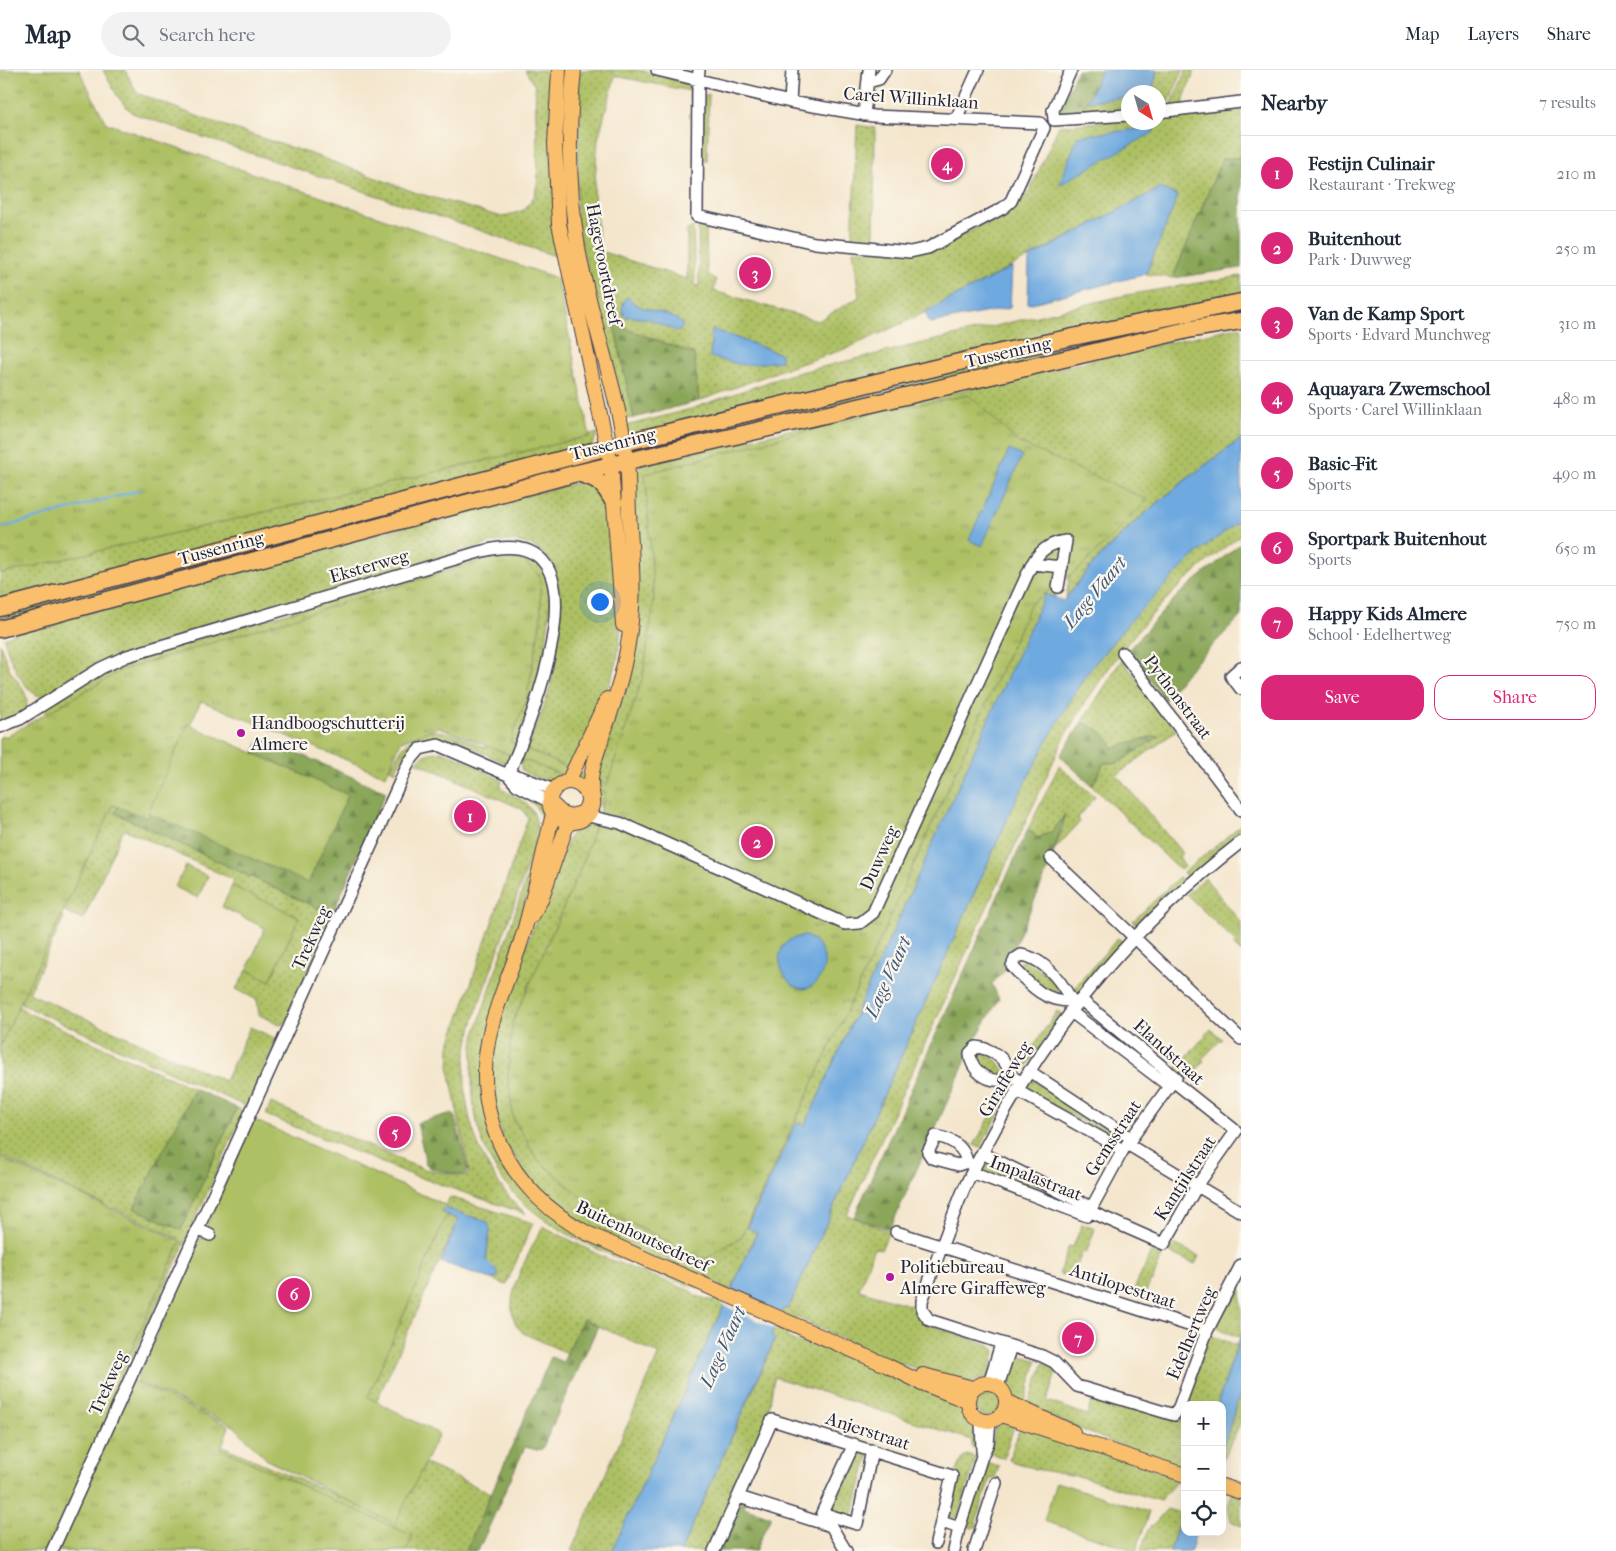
<!DOCTYPE html>
<html lang="en">
<head>
<meta charset="utf-8">
<style>
  :root { --surface:#fff; --page:#f2f2f3; --text:#1f2937; --muted:#747a83; --line:#e0e1e3; --accent:#db2777 }
  body { margin:0; font-family:"IM FELL French Canon",serif; background:var(--page); color:var(--text) }
  .controls { position:absolute; right:15px; bottom:15px; display:grid; overflow:hidden; border-radius:10px; box-shadow:0 5px 20px #0002 }
  .controls button { width:45px; height:45px; display:grid; place-items:center; padding:0; border:0; border-bottom:1px solid var(--line); background:var(--surface); color:var(--text); font:25px sans-serif }
  .compass { position:absolute; left:1121px; top:15px; width:45px; height:45px; border-radius:50%; background:var(--surface); box-shadow:0 5px 20px #0002; rotate:143deg }
  .you { position:absolute; left:599px; top:531px; width:18px; height:18px; margin:-12px; border:4px solid #fff; border-radius:50%; background:#1a73e8; box-shadow:0 0 0 8px #1a73e833 }
  .badge { display:grid; place-items:center; width:32px; height:32px; border-radius:50%; background:var(--accent); color:#fff; font-size:16px; font-weight:700 }
  .pin { position:absolute; translate:-50% -50%; border:2px solid #fff; box-shadow:0 1px 5px #0006 }
  .list { margin:0; padding:0; list-style:none }
  h2 { display:flex; justify-content:space-between; align-items:center; height:65px; margin:0; padding:0 20px; font-size:21px }
  h2 small { font-size:16px; font-weight:400; color:var(--muted) }
  .list li { display:grid; grid-template-columns:32px 1fr auto; gap:15px; align-items:center; box-sizing:border-box; height:75px; padding:0 20px; border-top:1px solid var(--line) }
  .list b { display:block; font-size:19px; white-space:nowrap }
  .list p { margin:0; font-size:16px; white-space:nowrap; color:var(--muted) }
  .list em { font-size:16px; font-style:normal; color:var(--muted) }
  .actions { display:flex; gap:10px; padding:15px 20px }
  .actions a { flex:1; padding:11px 0; border:1px solid var(--accent); border-radius:15px; text-align:center; font-size:18px; color:var(--accent) }
  .actions .main { background:var(--accent); color:#fff }
  .icon { flex:none; width:28px; height:28px; fill:none; stroke:currentColor; stroke-width:2; stroke-linecap:round; stroke-linejoin:round }
  .map { position:relative; flex:none; width:1241px; height:1481px; overflow:hidden }
  header { display:flex; align-items:center; gap:30px; box-sizing:border-box; height:70px; padding:0 25px; background:var(--surface); border-bottom:1px solid var(--line) }
  header strong { font-size:24px }
  nav { display:flex; gap:28px; margin-inline-start:auto; font-size:18px }
  .search { width:350px; height:45px; background:var(--page); display:flex; align-items:center; gap:12px; box-sizing:border-box; padding:0 18px; border-radius:28px; color:var(--muted); font-size:19px }
  main { display:flex }
  aside { flex:1; background:var(--surface) }
  .map>svg:first-child { display:block }
  .grass { fill:url(#grass-dots); stroke:#68714f; fill-rule:evenodd }
  .forest { fill:url(#forest-firs); stroke:#56644a }
  .park { fill:url(#park-tufts); stroke:#68714f }
  .pitch { fill:#adc063; stroke:#68714f }
  .water { fill:#6ea9df; stroke:#48668d }
  .pier { fill:#f4e6cd }
  .lines { fill:none; stroke-linecap:round; stroke-linejoin:round }
  .stream { stroke:#6ea9df; stroke-width:2.5 }
  .minor-casing { stroke:#423f51; stroke-width:14 }
  .major-casing { stroke:#423f51; stroke-width:16 }
  .highway-casing { stroke:#423f51; stroke-width:19 }
  .minor { stroke:#fff; stroke-width:11 }
  .major { stroke:#f9bf6d; stroke-width:14 }
  .highway { stroke:#f9bf6d; stroke-width:16 }
  .poi-dot { fill:#b5179e; stroke:#fbf7ec; stroke-width:2 }
  .labels { text-anchor:middle; stroke-width:4.5; stroke-linejoin:round; paint-order:stroke }
  .street-label { font-size:18px; fill:#22223b; stroke:#fbf7ec }
  .poi-label { font-size:18px; fill:#22223b; stroke:#fbf7ec; text-anchor:start }
  .water-label { font-size:19px; font-style:italic; fill:#40587d; stroke:#fbf7ec }
</style>
</head>
<body>
<header>
<strong>Map</strong>
<div class="search"><svg class="icon" aria-label="search" viewBox="0 0 24 24"><circle cx="10" cy="10" r="6"/><path d="M15 15l6 6"/></svg>Search here</div>
<nav><a>Map</a><a>Layers</a><a>Share</a></nav>
</header>
<main>
<div class="map">
<svg width="1241" height="1481" viewBox="0 0 1241 1481">
  <defs>
    <pattern id="grass-dots" width="8" height="8" patternUnits="userSpaceOnUse" patternTransform="scale(1.25)"><rect width="8" height="8" fill="#adc063"/><path d="M2 2h.1M6 6h.1" fill="none" stroke="#8c9c53" stroke-width="1.8" stroke-linecap="round"/></pattern>
    <pattern id="forest-firs" width="22" height="20" patternUnits="userSpaceOnUse" patternTransform="scale(1.25)"><rect width="22" height="20" fill="#8aa659"/><path d="M5 1l3.5 6h-7zM16 11l3.5 6h-7z" fill="#70874b"/></pattern>
    <pattern id="park-tufts" width="24" height="20" patternUnits="userSpaceOnUse" patternTransform="scale(1.25)"><rect width="24" height="20" fill="#adc063"/><path d="M3 7l-1-3M5 7V3M7 7l1-3M15 17l-1-3M17 17v-4M19 17l1-3" fill="none" stroke="#8c9c53"/></pattern>
  </defs>
  <rect width="100%" height="100%" fill="#fbf7ec"/>
  <filter id="ink" filterUnits="userSpaceOnUse"><feTurbulence type="fractalNoise" baseFrequency=".02" numOctaves="2"/><feDisplacementMap in="SourceGraphic" scale="10" xChannelSelector="R" yChannelSelector="G"/><feConvolveMatrix kernelMatrix="1 2 1 2 8 2 1 2 1" color-interpolation-filters="sRGB"/></filter>
  <filter id="wash" filterUnits="userSpaceOnUse"><feTurbulence type="fractalNoise" baseFrequency=".0096" numOctaves="4" result="noise"/><feDisplacementMap in="SourceGraphic" scale="20" xChannelSelector="R" yChannelSelector="G"/><feGaussianBlur stdDeviation="1.12" result="paint"/><feColorMatrix in="noise" values="0 0 0 0 0 0 0 0 0 0 0 0 0 0 0 0 0 1.4 0 .05"/><feComposite in="paint" operator="in"/></filter>
  <g filter="url(#wash)">
    <rect width="100%" height="100%" fill="#f4e6cd"/>
    <path class="grass" d="M103 0H125L137 23 207 50 317 86 417 123 502 147 524 140 535 125 538 108 535 16 525 0H546L554 19 561 188 132 43 118 27Z
      M582 0H640L692 15 695 18 693 28 690 29V21L615 6 598 69 594 124 600 181 687 209V160L693 157 695 215 699 216 698 155 699 153H706L707 203 716 210 714 221 818 251 859 227 853 180H934L1010 140 1028 124 1059 56 1128 49V52H1158L1159 46 1185 44 1188 46 1241 39V87L1222 89 1173 208 1146 204 1178 126 1160 118 914 248 848 278 779 301 699 331 694 284 614 255 634 348 623 349 576 152 579 51 576 49 580 2Z
      M1157 0H1183L1167 37 1159 38 1158 22H1152Z
      M1186 0H1195L1184 28V36L1170 38Z
      M709 24 707 92 701 86 704 25Z
      M1128 27V41L1080 46 1087 31Z
      M857 55 875 58 874 173 852 170Z
      M1241 206V227L628 366 626 356 691 339 788 305 1126 225Z
      M1241 236V246L632 385V380L638 378 815 331Z
      M1241 256V369C1179 413 1110 466 1066 528L1075 471 602 739 599 735 597 700 627 594 632 405 642 394Z
      M598 363 591 377 0 532V476L516 383Z
      M588 410 608 428 621 557 617 592 602 637 571 702 552 714 526 703 521 699V690C531 666 544 642 550 616 562 563 580 456 491 473L177 567 44 627C23 625 8 586 4 568L18 562 450 444Z
      M469 422 413 442 0 552V542Z
      M1241 449V465C1161 524 1114 583 1064 668L847 1145 889 1161 881 1180 874 1178 859 1220 915 1237 916 1245 921 1252 990 1275 995 1281 989 1306 974 1312 957 1311 889 1290 810 1254 796 1246 786 1267C801 1275 820 1276 837 1282 878 1297 918 1315 959 1331L968 1348 979 1356 978 1379 972 1378V1370L774 1307 768 1346 764 1358 708 1481H681L775 1270 771 1265 784 1238 788 1239 1016 730C1036 689 1057 645 1084 608 1127 548 1181 492 1241 449Z
      M516 482 537 492 547 506 551 532 542 605 509 691 503 692C461 674 421 645 395 702L390 699C416 646 440 658 485 678L492 667 198 595 115 743 332 845 287 949 282 955 259 945 257 930 236 919 247 900 270 911 299 847 232 816 234 810 126 760 122 762 83 850 57 839 70 682 42 638 115 594 482 485Z
      M1058 500 1055 527 1045 525 805 1056 797 1053 747 1157 757 1162 612 1481H571L659 1284 583 1249 567 1283 523 1263C494 1236 529 1185 543 1156L603 1187 691 1221 696 1226 714 1231 721 1216 706 1206 652 1187 576 1151 532 1114 503 1069 493 1034 491 1005 494 966 529 868 570 766 575 758Z
      M0 573C3 582 6 591 10 600 18 613 32 625 25 641L0 654Z
      M1122 589 1176 661 1117 705 1183 784 1179 785 1184 797 1180 800 1092 716 1104 693H1118L1158 667H1150L1113 678 1091 656 1082 652Z
      M441 681 466 690 502 711 500 716C503 721 507 722 512 725 533 735 539 746 536 769 523 810 508 851 494 892 484 920 472 949 467 979 457 1038 481 1104 526 1144L404 1102 266 1045 271 1033 408 1093 428 1100 463 1106 468 1104 469 1101 449 1000 450 974 528 748 522 739 416 692 426 684Z
      M1059 696 1095 727 1078 748 1080 752 1054 780 1063 757 1064 746 1053 761 1038 768 1028 759Z
      M508 714 541 730 549 747 506 902 481 1027 529 1125 700 1218C672 1212 645 1199 618 1188 509 1143 461 1089 474 967L543 758C539 730 529 733 509 718Z
      M1241 755V766L1189 808 1183 803Z
      M1179 807 1185 812 1139 856 1133 851Z
      M1205 808 1241 852V883L1233 875 1236 872 1186 824Z
      M55 843 64 847 29 923 225 1011 250 957 277 969 247 1037 23 935 20 932Z
      M1118 868 1123 872 1079 923 1074 918Z
      M1024 890 1048 906 1061 923 1058 927 1034 913 1018 894Z
      M15 933 28 943 195 1019 134 1138 181 1160 237 1038 244 1041 46 1481H37L40 1474 0 1456V1448L43 1468 57 1438 32 1426 75 1333 98 1344 114 1310 49 1280 16 1354 7 1351 10 1350 42 1277 0 1258V1248L46 1268 106 1136 0 1086V956L10 935ZM113 1138 178 1168 117 1301 53 1271Z
      M1057 941 1063 945 1027 996 1022 993Z
      M1211 959 1222 969 1202 989 1204 991 1187 1011 1174 1001Z
      M981 982 998 991 1005 1002 999 1007 976 995 975 987Z
      M1029 1008 1125 1068 1121 1073 1022 1019Z
      M1005 1021 1010 1024 980 1078 974 1075Z
      M984 1089 1083 1138 1082 1139 978 1100Z
      M450 1127 533 1153 506 1215 491 1209 499 1203 486 1190 490 1160 444 1138Z
      M442 1142 458 1150 374 1337 421 1392 491 1423 466 1481H59L213 1372 381 1445 348 1346Z
      M1082 1154 1095 1159 1086 1183 1082 1182 1073 1208 1059 1204 1069 1176 1073 1177Z
      M1174 1174 1199 1186 1195 1194 1170 1183Z
      M1151 1182 1162 1186 1152 1212 1150 1211 1144 1227 1132 1224Z
      M1241 1203V1265L1240 1267 1224 1262 1216 1257Z
      M1209 1265 1237 1275 1217 1335H1186Z
      M1014 1284 1037 1290 1024 1336 1013 1328 1003 1313Z
      M1044 1292 1057 1299 1047 1331 1087 1345 1092 1330 1119 1338 1121 1333 1181 1351 1185 1340V1397L1131 1380 1028 1337Z
      M973 1332a15 15 0 1 1 30 0a15 15 0 1 1-30 0Z
      M1241 1321V1352L1222 1390V1380Z
      M1000 1351 1015 1353 1004 1388 990 1383 995 1357Z
      M1021 1354 1179 1408 1160 1431 1082 1407 1035 1399 1009 1390Z
      M852 1379 869 1385 852 1448 830 1439Z
      M967 1385 976 1388 958 1447 953 1450 948 1449V1443C951 1429 954 1393 967 1385Z
      M986 1392 999 1396 995 1408 990 1409 976 1451 978 1456 972 1458 967 1456 966 1452Z
      M1232 1423 1241 1426V1456L1231 1451 1228 1437Z
      M1167 1439 1181 1443 1170 1481H1141L1148 1460Z"/>
    <path class="forest" d="M1077 0H1102L1080 46 1058 44Z
      M1241 87V198L1173 208 1222 89Z
      M614 254 694 284 699 331 634 348Z
      M1241 473V546L1184 605 1165 630 1127 581 1178 525Z
      M1082 652C1096 658 1107 664 1113 678L1150 667 1160 666 1118 693H1104L1092 716 1060 686Z
      M158 654 308 813 348 725 254 683 261 667 386 722 332 845 115 743Z
      M1065 744 1050 795 1010 886 1009 897 992 914 999 929 975 970 890 1159 854 1147 1028 759 1038 768 1053 761Z
      M195 1019 237 1038 181 1160 134 1138Z
      M452 1043 455 1046 468 1101 462 1105 430 1098 426 1094 417 1053Z
      M583 1249 598 1256 542 1379 537 1380 525 1377 478 1481H466L551 1287 563 1292Z
      M746 1431 744 1437 771 1446 755 1481H718L738 1433Z"/>
    <path class="park" d="M0 0H79L106 53 557 208 590 366 0 504Z
      M969 325 1019 373 1148 430 1079 499 1031 533 884 861 741 1167 705 1189 590 1134 537 1089 513 1048 508 1007 512 954 582 795 606 722 439 657 401 671 386 706 201 631 147 748 113 735 0 976V667L7 666 122 600 495 487 520 488 540 506 541 549 527 627 510 672 607 715 643 606 654 530 645 404 873 343Z
      M0 1088 181 1171 120 1305 229 1356 221 1379 413 1466 406 1481H0Z"/>
    <path class="pitch" d="M188 654 348 725 308 813 148 743Z
      M186 796 208 806 198 828 175 817Z
      M232 816 299 847 270 911 247 900 265 858 222 837Z
      M254 1050 450 1137 368 1327 439 1364 395 1454 267 1390 234 1356 136 1311Z
      M1056 1412 1149 1442 1136 1481 1044 1451Z"/>
    <path class="water" d="M1102 0H1157L1152 22H1128V27L1087 31Z
      M1154 57V62L1059 115 1078 66Z
      M1160 118 1178 126 1146 204 1028 234 1029 188Z
      M1012 197 1010 238 930 253 925 242Z
      M628 227C640 244 668 238 683 255L679 262 648 249 624 246 622 238 625 229Z
      M712 259 781 284V291L742 295 710 287Z
      M1241 369V449L1195 485 1130 551 1085 606 1051 664 1016 730 788 1239 784 1238 771 1265 775 1269 681 1481H612L757 1163 747 1157 797 1052 805 1056 1045 524 1064 531C1110 466 1177 415 1241 369Z
      M1009 380 1022 386 982 476 969 470Z
      M806 866C822 873 830 891 820 907 795 948 751 868 806 866Z
      M444 1138 488 1152 490 1160 486 1190 499 1203 498 1207 491 1209 441 1192 458 1150 442 1142Z
      M1241 1265V1321L1222 1380V1335H1217Z
      M1185 1432V1462H1196L1191 1481H1170Z"/>
    <path class="pier" d="M729 1219 783 1244 777 1260 721 1234Z"/>
    <g class="lines">
      <path class="stream" d="M0 458 140 420"/>
    </g>
  </g>
  <g filter="url(#ink)">
    <g class="lines">
      <g class="minor-casing">
        <path id="minor" d="M657 0 790 32 873 46 1040 53 1044 58 1011 131 1003 138 928 178 910 182 815 173 697 146 698 11 699 0
          M1071 0 1053 40 1054 50 1128 45
          M868 12 879 9 885 0
          M790 32 792 0
          M1158 42 1241 32
          M864 45 869 0
          M956 49 978 0
          M1032 494 1062 497
          M1123 583 1241 740
          M1241 597 1231 606 1241 619
          M0 657 20 649 101 598 127 586 479 482C616 445 532 649 508 705
          M508 705 517 715 550 732
          M588 746 620 753 845 854 860 853 873 843 1032 494C1040 480 1050 473 1066 471L1058 517
          M1241 772C1138 852 1057 945 994 1061 984 1080 972 1100 963 1121 948 1157 935 1195 922 1231V1240L929 1250 1042 1286 1054 1292 1077 1316 1174 1345 1179 1337 1207 1261 1241 1195
          M1051 788 1241 969
          M1080 929 1176 1008 1173 1011 1236 1061 1197 1116 1164 1174 1089 1141
          M1071 931C1044 932 1030 915 1012 896L1015 889 1021 885C1039 887 1055 904 1064 918 1068 923 1070 930 1075 934
          M1070 941 1169 1016
          M1029 1001 1131 1068
          M1011 1006C995 1018 970 1003 970 983L976 977C993 979 1007 989 1011 1006L1021 1012
          M1016 1020 1123 1080
          M1127 1074 1241 1142
          M982 1083 1091 1137
          M967 1092 958 1095 932 1088 928 1082 936 1066C951 1069 964 1076 967 1092L975 1097
          M972 1102 1087 1146 1123 1080 1173 1011
          M197 1159 210 1165
          M896 1162 1207 1261
          M989 1313 1001 1274
          M998 1316 1011 1276
          M981 1350 982 1381
          M854 1374 822 1443 857 1454 872 1380
          M739 1427 831 1456 846 1481
          M942 1452 959 1458 954 1481
          M959 1458 982 1386 988 1373 990 1351
          M52 1481 409 692 420 679 438 675 508 705 521 707 554 720
          M714 1481 772 1350 952 1406 936 1473
          M974 1481 996 1413"/>
      </g>
      <g class="major-casing">
        <path id="major" d="M559 0 555 74 559 154 611 395 623 555
          M568 712 607 629
          M550 732 566 747 582 743C601 724 570 699 554 720 537 742 571 765 589 744 598 733 590 723 591 710 592 693 600 676 605 659 619 620 630 579 632 538 634 507 631 475 629 444 628 426 629 408 627 391 618 319 590 249 578 178 568 119 568 59 574 0
          M553 744C543 784 534 826 523 865 514 895 500 924 492 954 468 1043 508 1120 587 1163L888 1296 922 1313 967 1331
          M532 846 542 827 567 755 573 747
          M923 1305 973 1318
          M968 1332a19 19 0 1 1 38 0a19 19 0 1 1-38 0Z
          M1006 1331 1073 1362
          M1001 1345 1185 1405
          M1222 1416 1241 1422"/>
      </g>
      <g class="highway-casing">
        <path id="highway" d="M577 403C600 409 603 413 614 433
          M0 538 623 373 1001 282 1241 232
          M0 559 577 403 1192 259 1241 251"/>
      </g>
      <use href="#minor" class="minor"/>
      <use href="#major" class="major"/>
      <use href="#highway" class="highway"/>
    </g>
  </g>
  <g class="poi-dot">
    <circle cx="241" cy="663" r="5"/>
    <circle cx="890" cy="1207" r="5"/>
  </g>
  <g class="labels">
    <g class="street-label">
      <text transform="translate(911 28) rotate(4)" y="6">Carel Willinklaan</text>
      <text transform="translate(604 194) rotate(79)" y="6">Hagevoortdreef</text>
      <text transform="translate(1008 282) rotate(-13)" y="6">Tussenring</text>
      <text transform="translate(613 374) rotate(-14)" y="6">Tussenring</text>
      <text transform="translate(221 478) rotate(-15)" y="6">Tussenring</text>
      <text transform="translate(369 496) rotate(-16)" y="6">Eksterweg</text>
      <text transform="translate(1178 627) rotate(53)" y="6">Pythonstraat</text>
      <text transform="translate(879 788) rotate(-66)" y="6">Duwweg</text>
      <text transform="translate(311 868) rotate(-66)" y="6">Trekweg</text>
      <text transform="translate(1169 982) rotate(42)" y="6">Elandstraat</text>
      <text transform="translate(1005 1009) rotate(-59)" y="6">Giraffeweg</text>
      <text transform="translate(1113 1068) rotate(-57)" y="6">Gemsstraat</text>
      <text transform="translate(1036 1108) rotate(21)" y="6">Impalastraat</text>
      <text transform="translate(1185 1108) rotate(-57)" y="6">Kantjilstraat</text>
      <text transform="translate(643 1166) rotate(25)" y="6">Buitenhoutsedreef</text>
      <text transform="translate(1123 1216) rotate(18)" y="6">Antilopestraat</text>
      <text transform="translate(1191 1263) rotate(-67)" y="6">Edelhertweg</text>
      <text transform="translate(108 1313) rotate(-66)" y="6">Trekweg</text>
      <text transform="translate(868 1361) rotate(18)" y="6">Anjerstraat</text>
    </g>
    <g class="poi-label">
      <text x="251" y="659">Handboogschutterij<tspan x="251" dy="21">Almere</tspan></text>
      <text x="900" y="1203">Politiebureau<tspan x="900" dy="21">Almere Giraffeweg</tspan></text>
    </g>
    <g class="water-label">
      <text transform="translate(1094 522) rotate(-50)" y="7">Lage Vaart</text>
      <text transform="translate(887 907) rotate(-66)" y="7">Lage Vaart</text>
      <text transform="translate(722 1277) rotate(-66)" y="7">Lage Vaart</text>
    </g>
  </g>
</svg>
<div class="controls">
<button>+</button>
<button>−</button>
<button><svg class="icon" aria-label="locate" viewBox="0 0 24 24"><circle cx="12" cy="12" r="6"/><path d="M12 2v4M12 18v4M2 12h4M18 12h4"/></svg></button>
</div>
<svg class="compass" viewBox="-18 -18 36 36"><path d="M0-13l5 13h-10z" fill="#e53935"/><path d="M0 13l5-13h-10z" fill="#747a83"/></svg>
<div class="you"></div>
<div class="pin badge" style="left:470px;top:746px">1</div>
<div class="pin badge" style="left:757px;top:772px">2</div>
<div class="pin badge" style="left:755px;top:203px">3</div>
<div class="pin badge" style="left:947px;top:94px">4</div>
<div class="pin badge" style="left:395px;top:1062px">5</div>
<div class="pin badge" style="left:294px;top:1224px">6</div>
<div class="pin badge" style="left:1078px;top:1268px">7</div>
</div>
<aside>
<h2>Nearby<small>7 results</small></h2>
<ul class="list">
<li><span class="badge">1</span><div><b>Festijn Culinair</b><p>Restaurant · Trekweg</p></div><em>210 m</em></li>
<li><span class="badge">2</span><div><b>Buitenhout</b><p>Park · Duwweg</p></div><em>250 m</em></li>
<li><span class="badge">3</span><div><b>Van de Kamp Sport</b><p>Sports · Edvard Munchweg</p></div><em>310 m</em></li>
<li><span class="badge">4</span><div><b>Aquayara Zwemschool</b><p>Sports · Carel Willinklaan</p></div><em>480 m</em></li>
<li><span class="badge">5</span><div><b>Basic-Fit</b><p>Sports</p></div><em>490 m</em></li>
<li><span class="badge">6</span><div><b>Sportpark Buitenhout</b><p>Sports</p></div><em>650 m</em></li>
<li><span class="badge">7</span><div><b>Happy Kids Almere</b><p>School · Edelhertweg</p></div><em>750 m</em></li>
</ul>
<div class="actions"><a class="main">Save</a><a>Share</a></div>
</aside>
</main>
</body>
</html>
